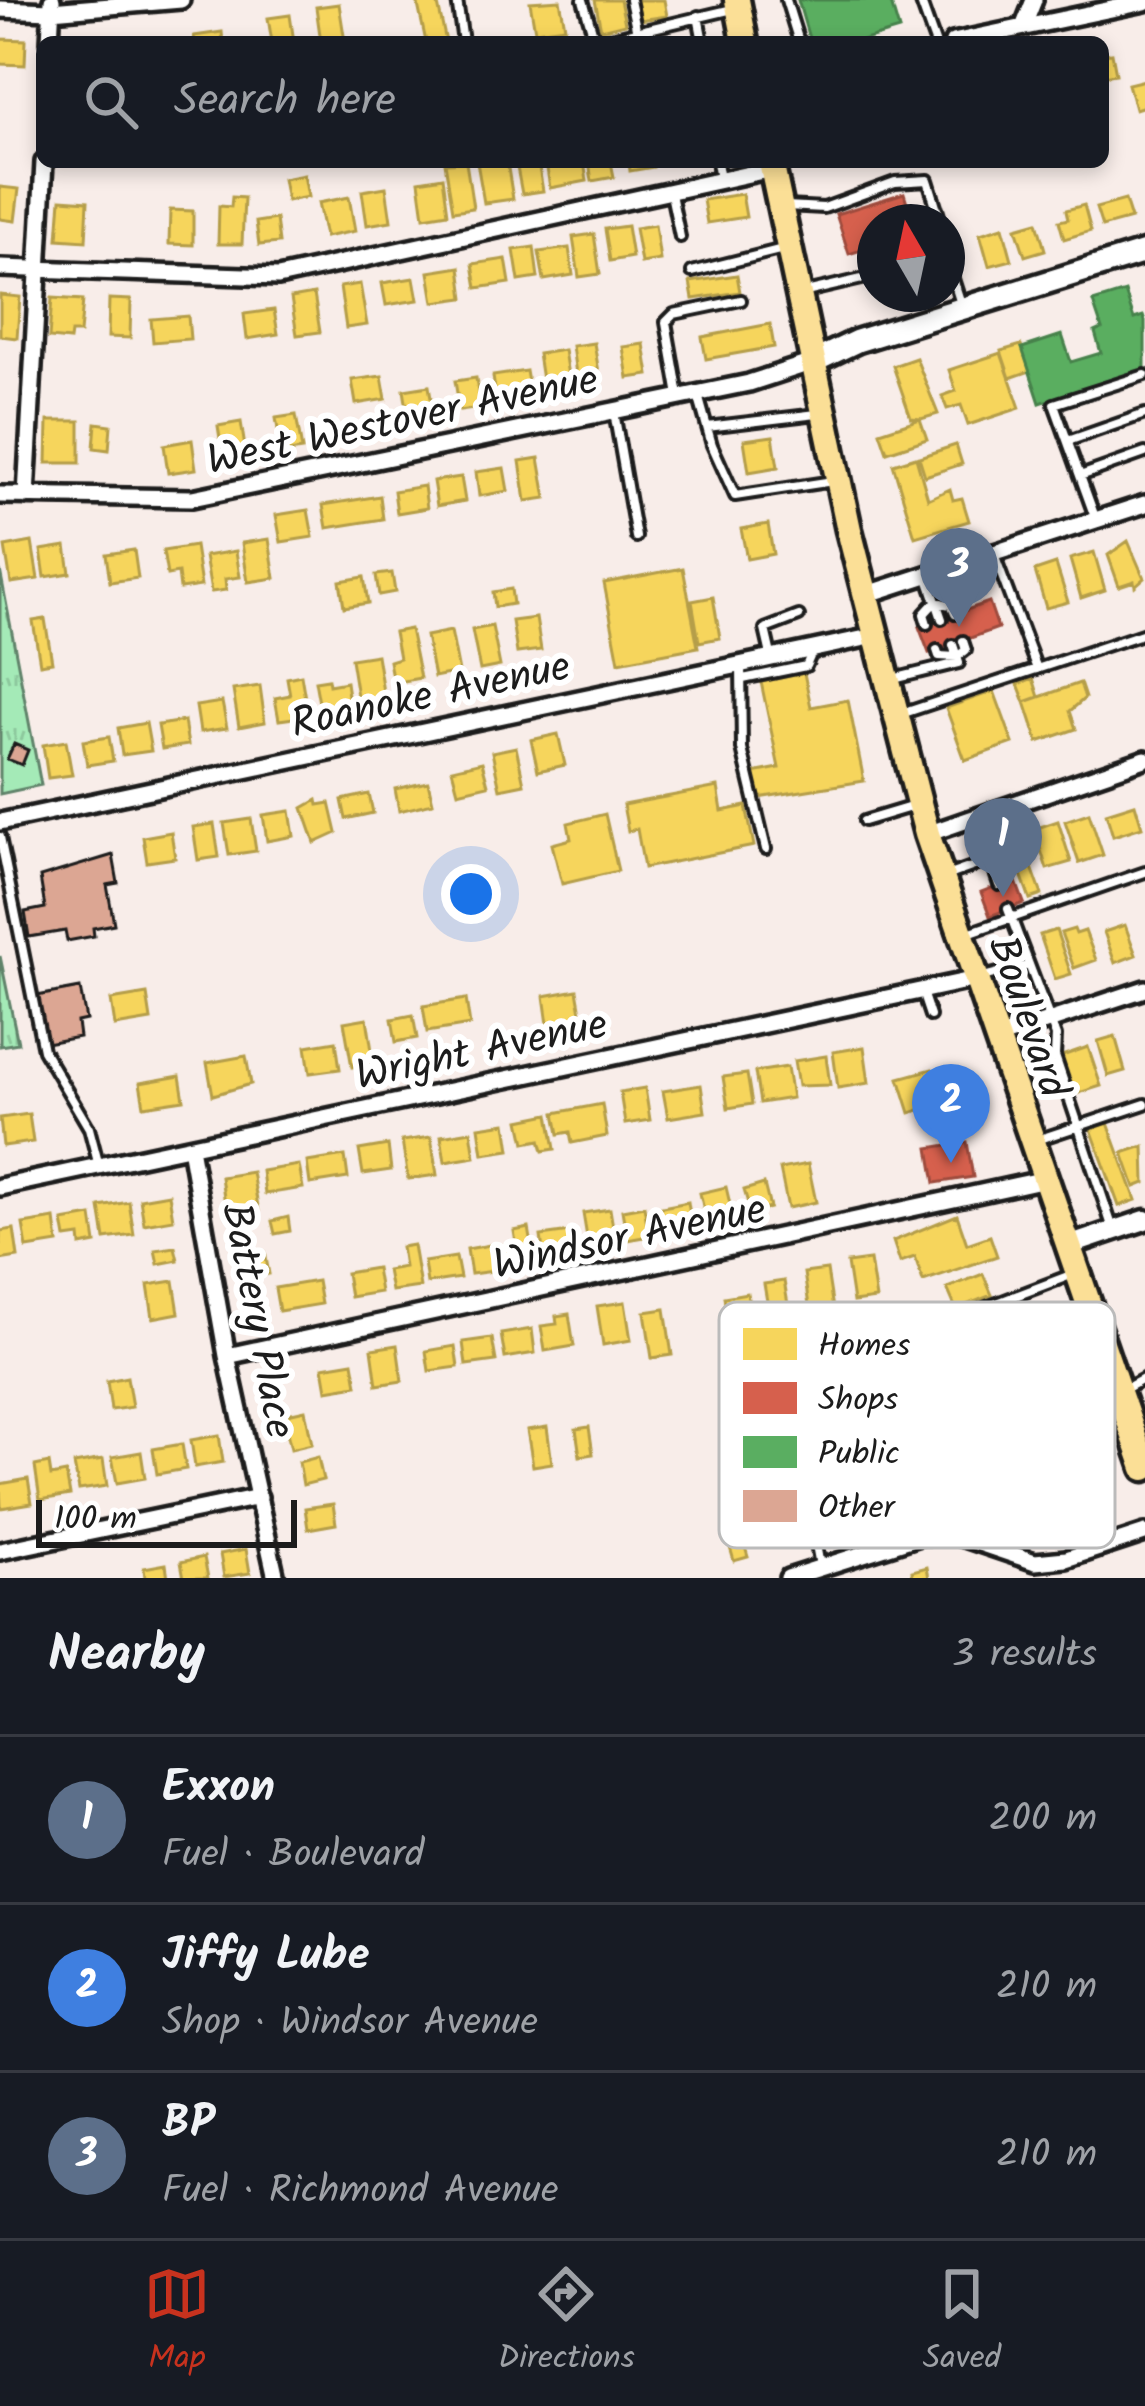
<!DOCTYPE html>
<html lang="en">
<head>
<meta charset="utf-8">
<style>
  :root { --surface:#171b24; --page:#20242c; --text:#f1f3f6; --muted:#9ea1a6; --line:#363941; --accent:#c8321e }
  body { margin:0; font-family:Kalam,sans-serif; background:var(--page); color:var(--text) }
  .compass { position:absolute; left:857px; top:204px; width:108px; height:108px; border-radius:50%; background:var(--surface); box-shadow:0 6px 18px #0003; rotate:351deg }
  .scale { position:absolute; left:36px; bottom:30px; width:261px; box-sizing:border-box; padding-left:12px; border:6px solid #1c1c1c; border-top:0; font-size:33px; line-height:42px; white-space:nowrap; color:#1c1c1c; -webkit-text-stroke:9px #fff; paint-order:stroke }
  .you { position:absolute; left:471px; top:894px; width:42px; height:42px; margin:-30px; border:9px solid #fff; border-radius:50%; background:#1a73e8; box-shadow:0 0 0 18px #1a73e833 }
  .badge { display:grid; place-items:center; width:78px; height:78px; border-radius:50%; background:var(--accent); color:#fff; font-size:39px; font-weight:700 }
  .pin { position:absolute; translate:-50% -99px; filter:drop-shadow(0 3px 6px #0008) }
  .pin::after { content:''; position:absolute; top:63px; width:42px; height:36px; background:inherit; clip-path:polygon(0 0,100% 0,50% 100%) }
  .list { margin:0; padding:0; list-style:none }
  h2 { display:flex; justify-content:space-between; align-items:center; height:156px; margin:0; padding:0 48px; font-size:51px }
  h2 small { font-size:39px; font-weight:400; color:var(--muted) }
  .list li { display:grid; grid-template-columns:78px 1fr auto; gap:36px; align-items:center; box-sizing:border-box; height:168px; padding:0 48px; border-top:3px solid var(--line) }
  .list b { display:block; font-size:45px; white-space:nowrap }
  .list p { margin:0; font-size:39px; white-space:nowrap; color:var(--muted) }
  .list em { font-size:39px; font-style:normal; color:var(--muted) }
  .icon { flex:none; width:66px; height:66px; fill:none; stroke:currentColor; stroke-width:2; stroke-linecap:round; stroke-linejoin:round }
  .map { position:relative; flex:none; width:1145px; height:1578px; overflow:hidden }
  .search { position:absolute; background:var(--surface); box-shadow:0 6px 18px #0003; left:36px; right:36px; top:36px; height:132px; display:flex; align-items:center; gap:30px; box-sizing:border-box; padding:0 42px; border-radius:18px; color:var(--muted); font-size:45px }
  .sheet { height:660px; background:var(--surface) }
  nav { display:flex; justify-content:space-around; align-items:center; box-sizing:border-box; height:168px; border-top:3px solid var(--line); background:var(--surface); font-size:33px; color:var(--muted) }
  nav a { display:grid; justify-items:center; gap:6px }
  nav .on { color:var(--accent) }
  .map>svg:first-child { display:block }
  .park { fill:url(#park-tufts); stroke:#60836a; stroke-width:3 }
  .homes { fill:#f6d55c; stroke:#b59e49; stroke-width:3 }
  .shops { fill:#d6604d; stroke:#9e4c3e; stroke-width:3 }
  .public { fill:#5aae61; stroke:#47824c; stroke-width:3 }
  .building { fill:#dca693; stroke:#1c1c1c; stroke-width:3 }
  .lines { fill:none; stroke-linecap:round; stroke-linejoin:round }
  .service-casing { stroke:#1c1c1c; stroke-width:16 }
  .minor-casing { stroke:#1c1c1c; stroke-width:24 }
  .tertiary-casing { stroke:#1c1c1c; stroke-width:27 }
  .secondary-casing { stroke:#1c1c1c; stroke-width:30 }
  .primary-casing { stroke:#1c1c1c; stroke-width:33 }
  .service { stroke:#fff; stroke-width:8 }
  .minor { stroke:#fff; stroke-width:15 }
  .tertiary { stroke:#fff; stroke-width:18 }
  .secondary { stroke:#fff; stroke-width:21 }
  .primary { stroke:#fbdf96; stroke-width:24 }
  .labels { text-anchor:middle; stroke-width:12; stroke-linejoin:round; paint-order:stroke }
  .street-label { font-size:42px; fill:#1c1c1c; stroke:#fff }
  .key { fill:#fff; stroke:#bbb; stroke-width:3 }
  .key-label { font-size:33px; fill:#1c1c1c }
</style>
</head>
<body>
<div class="map">
<svg width="1145" height="1578" viewBox="0 0 1145 1578">
  <defs>
    <pattern id="park-tufts" width="24" height="20" patternUnits="userSpaceOnUse" patternTransform="scale(3)"><rect width="24" height="20" fill="#a4eab7"/><path d="M3 7l-1-3M5 7V3M7 7l1-3M15 17l-1-3M17 17v-4M19 17l1-3" fill="none" stroke="#8dc89d"/></pattern>
  </defs>
  <rect width="100%" height="100%" fill="#f8ede9"/>
  <filter id="ink" filterUnits="userSpaceOnUse"><feTurbulence type="fractalNoise" baseFrequency=".00833" numOctaves="2"/><feDisplacementMap in="SourceGraphic" scale="24" xChannelSelector="R" yChannelSelector="G"/><feConvolveMatrix kernelMatrix="1 2 1 2 8 2 1 2 1" color-interpolation-filters="sRGB"/></filter>
  <g filter="url(#ink)">
    <path class="park" d="M0 570 41 785 0 794Z
      M0 956 18 1043 0 1046Z"/>
    <path class="homes" d="M417 0H437L446 42H426Z
      M560 0 565 27 535 31 530 2Z
      M595 0H620L625 24 601 30Z
      M637 0H664L667 16 640 20Z
      M339 4 345 42H321L316 7Z
      M290 15 294 42H272L268 18Z
      M222 32 223 42H195L194 36Z
      M0 39 26 40 25 65 0 64Z
      M1112 53 1116 74 1103 76V54Z
      M1145 80V106L1135 109 1128 84Z
      M466 162 473 208 453 211 445 163Z
      M477 162H507L513 199 484 203Z
      M516 162H538L543 191 522 194Z
      M546 162H584L587 181 550 188Z
      M589 162H611L614 177 592 181Z
      M629 162H652L653 167 630 171Z
      M304 175 308 197 287 201 283 179Z
      M443 177 448 213 424 217 419 181Z
      M0 187 19 189 15 221 0 219Z
      M386 187 391 221 367 225 362 191Z
      M742 194 746 217 707 223 703 200Z
      M232 197 244 198 242 244H218L219 206 231 207Z
      M349 197 355 231 325 237 318 203Z
      M61 199 88 201 86 241 58 239Z
      M1125 200 1131 219 1102 227 1096 208Z
      M1084 205 1091 231 1064 239 1059 221 1068 219 1066 210Z
      M170 210 193 211V245L169 244Z
      M276 219 279 243 259 245 256 222Z
      M1037 222 1045 250 1025 256 1016 228Z
      M655 225 660 260 641 263 635 228Z
      M627 226 632 257 610 261 605 229Z
      M1003 227 1012 260 989 266 980 234Z
      M594 234 600 274 579 277 573 237Z
      M534 247 538 278 519 281 514 250Z
      M569 248 573 275 544 280 539 252Z
      M506 259 510 283 477 288 473 264Z
      M460 267 464 298 434 302 429 272Z
      M737 275 740 292 693 299 690 282Z
      M414 278 418 300 386 305 382 283Z
      M360 284 367 325 346 328 340 287Z
      M314 294 320 332 297 335 291 298Z
      M0 295 20 297 17 338 0 336Z
      M52 298 83 300 80 333H71L70 340 49 338Z
      M109 299 131 300 130 338 108 337Z
      M274 310 278 334 247 339 244 314Z
      M188 316 190 339 153 342 151 319Z
      M770 324 774 347 706 359 702 337Z
      M594 343 601 384 578 388 572 346Z
      M644 344 649 375 628 378 623 347Z
      M1021 345 1030 371 1010 378 1001 351Z
      M564 350 570 389 544 393 538 354Z
      M1001 353 1020 408 968 425 961 405 947 409 942 396 956 391 949 370Z
      M916 358 938 414 921 419 911 418 893 366Z
      M526 371 530 394 496 399 493 376Z
      M382 376 386 399 356 404 352 380Z
      M476 378 480 408 460 411 455 381Z
      M429 386 434 417 409 421 404 390Z
      M296 415 302 450 282 453 276 418Z
      M920 419 927 439 887 452 880 432Z
      M48 421H80V463H47Z
      M241 422 247 460 224 464 218 426Z
      M96 423 111 425 109 450 94 448Z
      M773 436 778 467 749 472 744 440Z
      M192 440 196 469 168 473 164 445Z
      M956 445 962 464 925 476 919 457Z
      M916 457 928 499 950 489 953 500 962 498 969 521 915 537 893 464Z
      M539 458 546 498 526 501 520 461Z
      M504 468 508 491 479 496 476 472Z
      M461 477 465 501 437 506 433 481Z
      M424 486 427 508 397 513 394 491Z
      M380 496 383 519 327 528 323 505Z
      M308 510 313 537 281 542 276 515Z
      M768 524 773 554 747 559 741 529Z
      M269 539 275 578 248 582 242 543Z
      M1128 541 1144 578 1135 586 1134 581 1119 586 1108 555Z
      M32 542 38 579 11 583 5 547Z
      M66 546 70 573 45 577 41 550Z
      M195 546 201 586 180 589 178 573 167 575 163 551Z
      M134 550 138 578 110 582 106 554Z
      M236 551 240 577 225 579 226 590 211 592 205 556Z
      M1094 552 1105 590 1081 598 1070 559Z
      M1056 564 1068 602 1046 608 1035 571Z
      M683 568 698 647 619 662 604 583Z
      M392 573 395 592 379 595 376 575Z
      M364 577 368 603 344 607 340 581Z
      M511 589 513 604 495 607 493 592Z
      M713 597 720 638 699 642 692 601Z
      M536 618 541 650 517 653 512 621Z
      M45 619 52 662 40 664 33 621Z
      M492 626 500 666 480 670 472 630Z
      M410 629 420 678 393 683 389 661 399 658 394 632Z
      M451 631 459 672 434 677 426 636Z
      M377 655 384 698 358 702 351 659Z
      M804 673 811 707 848 700 864 781 758 798 753 773 779 768 761 682Z
      M301 675 308 716 279 720 275 698 290 695 287 678Z
      M1033 678 1039 697 1025 702 1018 684Z
      M328 679 329 685 346 682 350 710 321 714 315 681Z
      M1080 683 1085 698 1070 711 1076 729 1038 742 1025 702Z
      M260 686 265 722 239 727 233 690Z
      M994 691 1013 743 965 760 946 708Z
      M222 702 227 728 200 732 196 706Z
      M184 721 188 745 162 749 158 725Z
      M146 723 151 751 122 755 118 728Z
      M558 734 565 765 538 771 531 740Z
      M109 737 113 761 87 765 83 741Z
      M66 741 72 775 48 778 43 745Z
      M516 747 524 784 500 789 492 752Z
      M482 762 488 785 458 792 452 769Z
      M428 782 433 803 399 811 395 789Z
      M718 787 722 811 746 806 754 846 644 868 637 829 628 831 623 805Z
      M369 794 373 813 346 819 342 800Z
      M317 800 318 805 330 803 337 833 315 843 303 808Z
      M1135 804 1142 827 1113 836 1106 813Z
      M290 811 294 836 267 841 263 815Z
      M1089 813 1103 855 1079 863 1065 821Z
      M605 814 618 871 562 884 552 844 571 839 568 823Z
      M251 819 256 851 229 855 224 823Z
      M1058 821 1071 862 1047 869 1034 829Z
      M214 824 219 857 198 860 193 827Z
      M171 832 175 858 147 862 143 837Z
      M1030 862 1042 895 1030 899 1018 866Z
      M1125 925 1136 955 1115 963 1104 932Z
      M1074 929 1076 934 1085 931 1096 960 1074 968 1061 933Z
      M1056 930 1071 974 1055 979 1040 935Z
      M577 990 582 1018 548 1024 544 996Z
      M147 994 151 1020 115 1026 111 1000Z
      M466 999 470 1025 427 1032 423 1006Z
      M413 1015 417 1038 396 1042 392 1019Z
      M367 1018 374 1064 352 1067 344 1022Z
      M1115 1036 1125 1071 1108 1076 1098 1041Z
      M336 1041 340 1069 310 1073 306 1046Z
      M864 1047 869 1083 838 1088 833 1052Z
      M1088 1047 1101 1086 1076 1094 1059 1057Z
      M246 1056 251 1084 213 1095 207 1063Z
      M826 1056 830 1085 798 1086 794 1061Z
      M787 1067 792 1098 760 1103 755 1072Z
      M932 1069 943 1103 910 1113 899 1078Z
      M747 1074 752 1104 728 1108 723 1077Z
      M180 1076 184 1100 144 1106 140 1083Z
      M701 1085 705 1112 668 1118 663 1091Z
      M645 1088 650 1120 625 1124 620 1092Z
      M602 1104 607 1136 572 1143 570 1132 559 1134 555 1113Z
      M29 1114 33 1142 3 1146 0 1118Z
      M549 1114 555 1149 543 1151 540 1140 525 1143 520 1120Z
      M506 1123 510 1150 483 1154 479 1127Z
      M1108 1123 1136 1200 1119 1206 1091 1129Z
      M471 1131 475 1157 445 1162 441 1136Z
      M431 1137 437 1175 408 1179 402 1141Z
      M388 1145 391 1170 363 1174 359 1150Z
      M1144 1146 1145 1183 1135 1187 1123 1153Z
      M345 1156 348 1178 310 1184 307 1162Z
      M808 1164 816 1202 788 1208 780 1169Z
      M299 1165 303 1188 265 1194 262 1171Z
      M252 1172 259 1212 227 1217 221 1177Z
      M764 1184 770 1208 751 1213 744 1190Z
      M726 1187 733 1217 707 1223 700 1193Z
      M169 1194 173 1219 144 1224 140 1199Z
      M129 1202 134 1235 105 1239 100 1207Z
      M688 1202 692 1229 662 1234 657 1208Z
      M644 1206 649 1236 627 1240 622 1210Z
      M610 1209 616 1246 589 1250 583 1213Z
      M957 1215 967 1244 990 1236 997 1256 923 1281 915 1257 900 1262 893 1241Z
      M92 1216 96 1243 81 1246 80 1236 66 1238 63 1221Z
      M288 1217 290 1231 275 1234 272 1221Z
      M55 1219 58 1243 27 1248 23 1224Z
      M529 1228 535 1262 506 1267 503 1245 516 1243 514 1231Z
      M14 1229 18 1257 0 1260V1231Z
      M570 1232 573 1253 544 1258 541 1236Z
      M413 1245 420 1287 391 1291 387 1270 404 1267 401 1247Z
      M490 1245 494 1271 471 1274 467 1249Z
      M175 1247 178 1260 158 1264 155 1250Z
      M265 1252 269 1274 241 1278 238 1256Z
      M456 1257 460 1278 427 1283 424 1262Z
      M870 1260 876 1299 853 1302 847 1263Z
      M376 1268 380 1292 350 1297 346 1273Z
      M827 1270 833 1309 810 1312 804 1273Z
      M983 1274 992 1295 956 1309 947 1288Z
      M174 1281 179 1313 153 1318 148 1285Z
      M317 1281 321 1304 279 1311 275 1288Z
      M784 1281 791 1322 771 1325 764 1284Z
      M747 1293 755 1339 731 1342 724 1297Z
      M625 1302 631 1340 603 1345 597 1306Z
      M665 1309 672 1355 652 1358 645 1312Z
      M569 1314 574 1346 545 1351 541 1326 557 1324 556 1316Z
      M532 1329 535 1353 505 1358 501 1334Z
      M492 1338 496 1361 466 1365 463 1342Z
      M397 1345 402 1381 377 1385 372 1349Z
      M455 1346 458 1367 429 1371 426 1351Z
      M353 1362 357 1385 327 1390 323 1367Z
      M127 1377 132 1407 111 1410 107 1381Z
      M305 1410 312 1444 291 1449 283 1415Z
      M547 1427 552 1463 533 1466 527 1430Z
      M589 1427 593 1454 580 1456 576 1429Z
      M219 1435 223 1462 195 1467 191 1440Z
      M182 1444 186 1469 157 1474 153 1449Z
      M141 1452 145 1478 117 1483 112 1457Z
      M318 1457 323 1480 303 1485 299 1462Z
      M103 1459 107 1486 79 1490 74 1464Z
      M49 1463 51 1476 66 1473 70 1495 40 1500 35 1466Z
      M28 1479 32 1503 1 1508 0 1484Z
      M333 1504 336 1524 308 1529 305 1508Z
      M740 1530 748 1557 734 1561 726 1534Z
      M246 1549 250 1573 224 1577 220 1554Z
      M204 1557 208 1578H184L181 1562Z
      M166 1564 168 1578H145L144 1568Z
      M927 1567 929 1578H913L912 1571Z"/>
    <path class="shops" d="M904 193 913 222H875V246L849 254 836 214Z
      M989 602 998 628 929 653 919 627Z
      M1015 879 1024 903 990 916 981 892Z
      M967 1142 973 1177 935 1183 929 1148Z"/>
    <path class="public" d="M798 0H890L899 30 858 42H810Z
      M1125 292 1134 319 1143 316 1145 321V368L1040 403 1022 348 1062 335 1071 362 1101 353 1095 332 1102 329 1093 302Z"/>
    <path class="building" d="M14 744 28 750 22 765 7 759Z
      M113 855 118 883 107 885 114 924 93 928 94 936 67 941 65 931 29 937 25 912 45 908 40 877Z
      M80 988 86 1020 77 1022 79 1037 46 1043 37 996Z"/>
    <g class="lines">
      <g class="service-casing">
        <path id="service" d="M457 0 463 42
          M583 0 595 41
          M630 0 636 28
          M786 0 799 42
          M920 0 935 42
          M698 16 703 42
          M594 42 737 8
          M717 162 720 180
          M671 194 680 237
          M786 206 824 208 895 182 928 180 941 222
          M947 260 962 307
          M692 272 787 248
          M806 292 875 276
          M698 395 712 445 735 496 833 481
          M679 396 666 322 674 314 741 300
          M614 412 636 537
          M707 427 817 414
          M1068 441 1145 414
          M1080 476 1145 453
          M1096 520 1054 404 1145 375
          M994 555 1037 669
          M927 575 942 619
          M927 624 924 614 935 602 951 605 955 614
          M937 650 939 656 957 657 966 650 963 641
          M771 655 765 629 799 616
          M741 665 742 749 766 849
          M743 679 806 666 814 648
          M893 679 959 663 953 645
          M901 714 1145 633
          M977 818 999 885
          M864 821 914 806
          M0 837 43 1050 89 1128 99 1166
          M949 875 991 860
          M1008 909 1056 1036 1055 1056 1113 1229
          M968 933 1145 872
          M979 978 1029 965
          M922 992 930 1016
          M1040 1139 1145 1104
          M929 1329 1076 1273
          M1036 1344 1053 1394
          M1125 1389 1145 1378
          M811 1481 807 1496 820 1566"/>
      </g>
      <g class="minor-casing">
        <path id="minor" d="M0 9 51 11 181 0
          M1024 25 1034 0
          M50 42 52 0
          M953 42 1145 2
          M0 268 278 277 772 169
          M0 495 192 498 749 383 813 362
          M26 496 44 162
          M865 595 1145 504
          M0 822 875 636
          M927 834 1145 759
          M997 1038 1145 989
          M190 1147 227 1356 276 1578
          M0 1187 976 979
          M227 1356 1046 1179
          M922 1412 956 1418 1115 1382
          M0 1551 259 1497
          M788 1578 923 1535 958 1536 1035 1562 1066 1559 1145 1533"/>
      </g>
      <g class="tertiary-casing">
        <path id="tertiary" d="M1068 1246 1145 1220"/>
      </g>
      <g class="secondary-casing">
        <path id="secondary" d="M813 362 857 341 1145 252"/>
      </g>
      <g class="primary-casing">
        <path id="primary" d="M737 0 745 42
          M771 162 849 530 927 834 1145 1468"/>
      </g>
      <use href="#service" class="service"/>
      <use href="#minor" class="minor"/>
      <use href="#tertiary" class="tertiary"/>
      <use href="#secondary" class="secondary"/>
      <use href="#primary" class="primary"/>
    </g>
  </g>
  <g class="labels">
    <g class="street-label">
      <text transform="translate(402 418) rotate(-12)" y="15">West Westover Avenue</text>
      <text transform="translate(430 693) rotate(-12)" y="15">Roanoke Avenue</text>
      <text transform="translate(1030 1016) rotate(71)" y="15">Boulevard</text>
      <text transform="translate(481 1048) rotate(-12)" y="15">Wright Avenue</text>
      <text transform="translate(629 1235) rotate(-12)" y="15">Windsor Avenue</text>
      <text transform="translate(260 1320) rotate(79)" y="15">Battery Place</text>
    </g>
  </g>
  <rect x="719" y="1302" width="396" height="246" rx="18" class="key"/>
  <rect x="743" y="1328" width="54" height="32" fill="#f6d55c"/>
  <rect x="743" y="1382" width="54" height="32" fill="#d6604d"/>
  <rect x="743" y="1436" width="54" height="32" fill="#5aae61"/>
  <rect x="743" y="1490" width="54" height="32" fill="#dca693"/>
  <g class="key-label">
    <text x="818" y="1356">Homes</text>
    <text x="818" y="1410">Shops</text>
    <text x="818" y="1464">Public</text>
    <text x="818" y="1518">Other</text>
  </g>
</svg>
<svg class="compass" viewBox="-18 -18 36 36"><path d="M0-13l5 13h-10z" fill="#e53935"/><path d="M0 13l5-13h-10z" fill="#9ea1a6"/></svg>
<div class="scale">100 m</div>
<div class="you"></div>
<div class="pin badge" style="left:1003px;top:897px;background:#5c6f8a">1</div>
<div class="pin badge" style="left:951px;top:1163px;background:#3f7fe0">2</div>
<div class="pin badge" style="left:959px;top:627px;background:#5c6f8a">3</div>
<div class="search"><svg class="icon" aria-label="search" viewBox="0 0 24 24"><circle cx="10" cy="10" r="6"/><path d="M15 15l6 6"/></svg>Search here</div>
</div>
<section class="sheet">
<h2>Nearby<small>3 results</small></h2>
<ul class="list">
<li><span class="badge" style="background:#5c6f8a">1</span><div><b>Exxon</b><p>Fuel · Boulevard</p></div><em>200 m</em></li>
<li><span class="badge" style="background:#3f7fe0">2</span><div><b>Jiffy Lube</b><p>Shop · Windsor Avenue</p></div><em>210 m</em></li>
<li><span class="badge" style="background:#5c6f8a">3</span><div><b>BP</b><p>Fuel · Richmond Avenue</p></div><em>210 m</em></li>
</ul>
</section>
<nav>
<a class="on"><svg class="icon" aria-label="map" viewBox="0 0 24 24"><path d="M3 6l6-2 6 2 6-2v14l-6 2-6-2-6 2zM9 4v14M15 6v14"/></svg>Map</a>
<a><svg class="icon" aria-label="directions" viewBox="0 0 24 24"><path d="M12 3l9 9-9 9-9-9zM9 14v-3h6M13 9l2 2-2 2"/></svg>Directions</a>
<a><svg class="icon" aria-label="saved" viewBox="0 0 24 24"><path d="M7 4h10v16l-5-4-5 4z"/></svg>Saved</a>
</nav>
</body>
</html>
